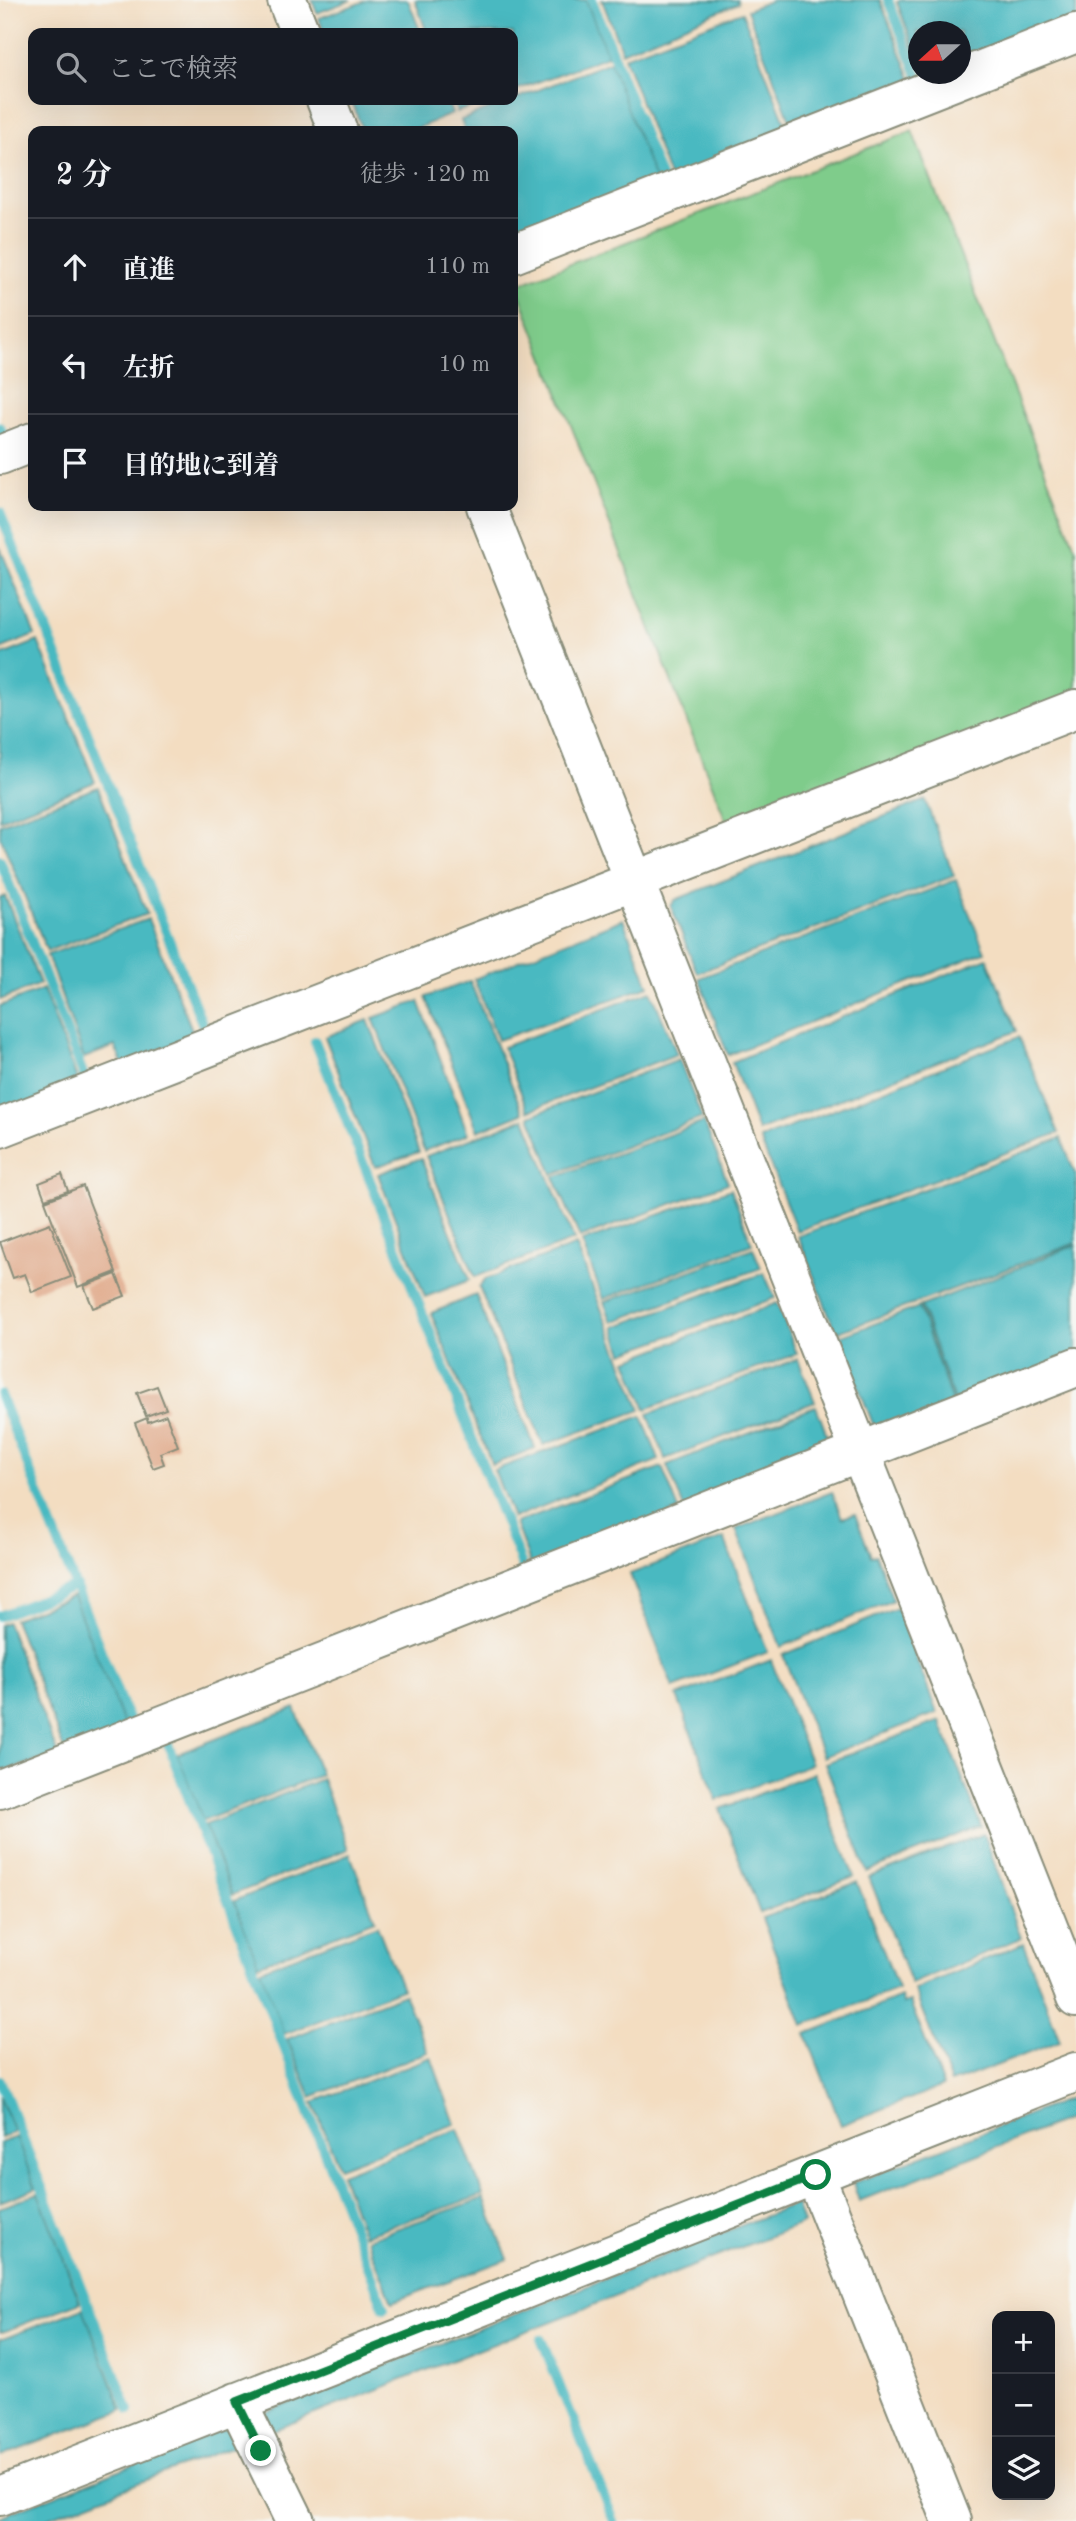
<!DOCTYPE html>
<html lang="ja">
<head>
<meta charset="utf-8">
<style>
  :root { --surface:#171b24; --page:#242831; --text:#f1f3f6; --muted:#9ea1a6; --line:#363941 }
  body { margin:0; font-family:"Old Standard TT","Noto Serif JP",serif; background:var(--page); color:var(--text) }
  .controls { position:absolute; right:21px; bottom:21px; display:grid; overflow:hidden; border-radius:14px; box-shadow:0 7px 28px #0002 }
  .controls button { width:63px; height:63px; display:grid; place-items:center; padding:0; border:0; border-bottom:2px solid var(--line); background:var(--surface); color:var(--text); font:35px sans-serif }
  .compass { position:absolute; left:908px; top:21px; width:63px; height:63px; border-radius:50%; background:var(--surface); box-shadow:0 7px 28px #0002; rotate:249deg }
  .stop { position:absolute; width:21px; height:21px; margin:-16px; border:5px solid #0b8043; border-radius:50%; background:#fff }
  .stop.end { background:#0b8043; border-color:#fff; box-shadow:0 2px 7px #0008 }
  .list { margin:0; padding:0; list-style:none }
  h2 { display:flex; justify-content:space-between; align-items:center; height:91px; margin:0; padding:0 28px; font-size:30px }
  h2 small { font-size:23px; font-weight:400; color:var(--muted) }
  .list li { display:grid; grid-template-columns:46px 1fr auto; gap:21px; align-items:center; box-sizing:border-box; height:98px; padding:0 28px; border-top:2px solid var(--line) }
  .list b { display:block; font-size:26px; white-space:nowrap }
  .list em { font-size:23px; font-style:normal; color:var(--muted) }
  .icon { flex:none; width:38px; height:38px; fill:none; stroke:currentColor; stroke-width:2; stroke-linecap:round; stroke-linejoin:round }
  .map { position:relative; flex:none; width:1076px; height:2521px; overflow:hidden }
  .search { position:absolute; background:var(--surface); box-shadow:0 7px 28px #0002; left:28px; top:28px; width:490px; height:77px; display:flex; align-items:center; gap:18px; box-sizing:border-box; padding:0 24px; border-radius:14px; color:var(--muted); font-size:26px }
  .panel { position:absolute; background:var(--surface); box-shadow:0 7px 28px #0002; left:28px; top:126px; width:490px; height:385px; border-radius:14px }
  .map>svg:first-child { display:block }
  .green { fill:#7fcc8b; stroke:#4f8460; stroke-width:2 }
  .water { fill:#4ab9c1; stroke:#347b7a; stroke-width:2 }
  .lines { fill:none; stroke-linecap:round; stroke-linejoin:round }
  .stream { stroke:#4ab9c1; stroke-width:10 }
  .building { fill:#e0a888 }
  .minor-casing { stroke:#898d7a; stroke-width:42 }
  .minor { stroke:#fff; stroke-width:38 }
  .route { stroke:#0b8043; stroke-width:9 }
</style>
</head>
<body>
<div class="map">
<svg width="1076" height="2521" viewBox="0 0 1076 2521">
  <rect width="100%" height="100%" fill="#f6f6f2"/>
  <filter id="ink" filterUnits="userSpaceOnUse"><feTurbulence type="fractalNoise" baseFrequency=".0143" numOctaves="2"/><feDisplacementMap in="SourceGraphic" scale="14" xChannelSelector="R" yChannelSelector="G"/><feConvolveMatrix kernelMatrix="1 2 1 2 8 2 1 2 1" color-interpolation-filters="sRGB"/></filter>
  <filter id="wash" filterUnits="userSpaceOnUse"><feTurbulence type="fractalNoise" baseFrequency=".00686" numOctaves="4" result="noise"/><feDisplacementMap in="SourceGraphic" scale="28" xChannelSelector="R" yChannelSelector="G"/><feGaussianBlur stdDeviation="1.57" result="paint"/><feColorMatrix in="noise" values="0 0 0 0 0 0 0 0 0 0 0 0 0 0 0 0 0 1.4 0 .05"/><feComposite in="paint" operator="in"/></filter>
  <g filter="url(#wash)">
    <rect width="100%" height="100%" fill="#f3ddc1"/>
    <path class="green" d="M912 131 1076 550V696L730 831 516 285Z"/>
    <path class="water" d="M312 0H351L317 13Z
      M368 0H408L421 33H324L319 18Z
      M415 0H586L608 56 513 91V33H427Z
      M602 0H737L738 3 622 52Z
      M772 0H880L914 86 795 133 747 10Z
      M902 0H1076V22L961 66 960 32H918V58L897 2Z
      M742 12 790 135 671 182 624 57Z
      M610 62 658 187 513 240V131H465L461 120Z
      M351 100H447L452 114 410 131H363Z
      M452 100H490L457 112Z
      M0 547 35 635 0 649Z
      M38 641 95 782 0 820V656Z
      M98 787 147 914 47 951 0 836V824Z
      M925 800 954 876 697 973 671 906 675 900Z
      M956 880 985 952 728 1055 699 978Z
      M5 896 40 984 0 1000V898Z
      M148 919 194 1035 123 1065 115 1046 84 1058 47 955Z
      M623 919 649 986 498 1040 474 979Z
      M987 958 1017 1031 758 1131 732 1062Z
      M470 981 523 1113 478 1131 426 997Z
      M43 989 79 1084 0 1114V1006Z
      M651 991 677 1054 528 1111 503 1047Z
      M419 1001 468 1134 424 1151 373 1018Z
      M368 1020 419 1152 375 1167 325 1037Z
      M1019 1037 1059 1133 797 1231 760 1139Z
      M679 1059 702 1118 553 1174 530 1116Z
      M525 1118 574 1240 475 1277 426 1156Z
      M704 1122 728 1183 580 1238 554 1177Z
      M1061 1138 1076 1176V1243L836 1333 798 1236Z
      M421 1158 470 1280 425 1297 378 1174Z
      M731 1189 752 1244 603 1299 582 1242Z
      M576 1245 641 1410 543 1445 479 1287 486 1279Z
      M1076 1245V1358L955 1404 921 1306Z
      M753 1248 761 1268 612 1322 604 1302Z
      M764 1273 775 1298 623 1353 614 1327Z
      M476 1295 535 1448 492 1465 431 1313Z
      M777 1303 797 1354 646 1409 627 1360Z
      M919 1307 953 1405 877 1434 839 1337Z
      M798 1359 815 1402 665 1459 648 1414Z
      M816 1406 833 1451 684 1508 667 1465Z
      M642 1416 659 1460 513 1518 494 1470Z
      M662 1467 679 1510 533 1570 515 1523Z
      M832 1492 842 1518 855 1514 871 1556 876 1555 893 1600 781 1647 736 1529Z
      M724 1538 768 1652 673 1688 630 1574Z
      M73 1596 126 1729 65 1752 14 1619Z
      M897 1608 937 1713 823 1757 783 1655Z
      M7 1622 58 1755 0 1772V1625Z
      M771 1660 811 1764 717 1800 677 1696Z
      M295 1708 321 1775 203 1821 177 1754Z
      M940 1721 981 1826 867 1872 825 1763Z
      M814 1773 854 1877 760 1913 720 1809Z
      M322 1779 348 1849 232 1895 205 1825Z
      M984 1834 1021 1938 911 1984 869 1877Z
      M350 1854 375 1920 258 1965 234 1901Z
      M857 1882 898 1989 803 2025 762 1918Z
      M377 1925 402 1989 284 2034 260 1970Z
      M1023 1943 1060 2041 951 2083 914 1990Z
      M404 1994 428 2052 311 2097 287 2039Z
      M901 1997 903 2004 910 2002 943 2086 841 2125 806 2034Z
      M431 2057 455 2124 339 2167 313 2102Z
      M0 2096 14 2132 0 2138Z
      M1076 2096V2116L859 2201 853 2183Z
      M458 2129 483 2195 364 2235 341 2174Z
      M16 2137 36 2188 0 2202V2143Z
      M38 2193 80 2302 0 2333V2208Z
      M484 2198 508 2259 392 2302 367 2239Z
      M796 2204 803 2223 41 2521H0V2517Z
      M83 2308 122 2410 0 2457V2340Z"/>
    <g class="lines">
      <path class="stream" d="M592 0 664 187
        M888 0 922 85
        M0 427 5 439
        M0 512 206 1033
        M0 860 86 1081
        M315 1041 526 1575
        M0 1395 131 1727
        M0 1616 76 1586
        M167 1742 384 2308
        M0 2080 129 2410
        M541 2339 614 2521"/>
    </g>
    <g id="blocks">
      <path class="building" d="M62 1174 68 1191 45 1199 39 1183Z
        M83 1186 116 1272 78 1287 45 1201Z
        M50 1223 71 1277 32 1292 25 1274 13 1278 0 1242Z
        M116 1274 125 1296 93 1308 84 1286Z
        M157 1386 166 1409 146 1416 137 1393Z
        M166 1415 178 1446 160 1453 164 1464 153 1468 135 1423 147 1418 148 1422Z"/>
    </g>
  </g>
  <g filter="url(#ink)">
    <use href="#blocks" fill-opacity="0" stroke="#898d7a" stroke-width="2"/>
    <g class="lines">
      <g class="minor-casing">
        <path id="minor" d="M287 0 300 33
          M326 100 338 131
          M513 254 1076 33
          M0 455 33 442
          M486 506 1076 1998
          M0 1128 1076 709
          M0 1789 1076 1367
          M815 2175 952 2521
          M237 2402 295 2521
          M0 2496 1076 2072"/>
      </g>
      <use href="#minor" class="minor"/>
    </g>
  </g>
  <g class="lines" filter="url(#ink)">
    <path class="route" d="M261 2451 237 2402 816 2175"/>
  </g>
</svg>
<div class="controls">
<button>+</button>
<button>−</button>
<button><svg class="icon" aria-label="layers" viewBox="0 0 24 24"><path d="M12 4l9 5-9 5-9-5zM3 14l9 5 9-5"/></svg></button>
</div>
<svg class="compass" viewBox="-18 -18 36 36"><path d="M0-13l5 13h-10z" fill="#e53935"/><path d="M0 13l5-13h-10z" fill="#9ea1a6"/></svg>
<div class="stop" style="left:816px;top:2175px"></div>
<div class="stop end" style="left:261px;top:2451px"></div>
<div class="search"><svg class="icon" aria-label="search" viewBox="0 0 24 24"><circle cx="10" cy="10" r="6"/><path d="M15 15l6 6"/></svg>ここで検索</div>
<section class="panel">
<h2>2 分<small>徒歩 · 120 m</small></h2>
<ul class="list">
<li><svg class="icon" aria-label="ahead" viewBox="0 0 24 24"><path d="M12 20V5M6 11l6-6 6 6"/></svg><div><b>直進</b></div><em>110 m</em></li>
<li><svg class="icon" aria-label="left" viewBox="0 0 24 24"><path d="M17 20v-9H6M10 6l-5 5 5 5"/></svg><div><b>左折</b></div><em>10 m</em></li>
<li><svg class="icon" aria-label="arrive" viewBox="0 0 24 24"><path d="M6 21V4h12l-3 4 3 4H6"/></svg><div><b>目的地に到着</b></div></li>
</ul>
</section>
</div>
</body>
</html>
